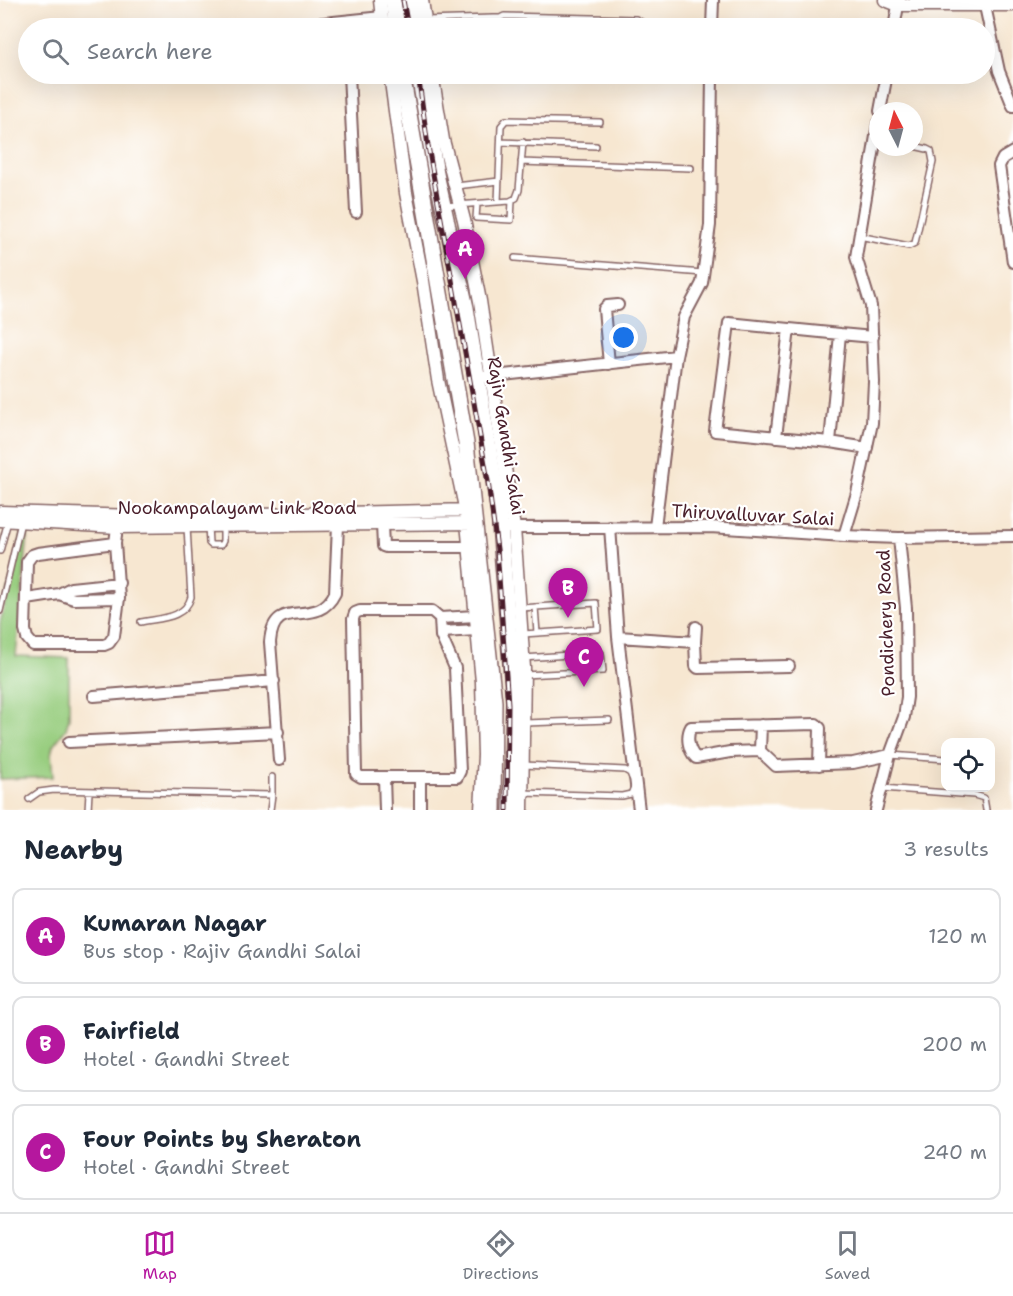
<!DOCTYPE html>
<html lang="en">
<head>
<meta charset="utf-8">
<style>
  :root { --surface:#fff; --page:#f6f6f7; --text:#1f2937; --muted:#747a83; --line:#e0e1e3; --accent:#b5179e }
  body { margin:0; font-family:"Shantell Sans",sans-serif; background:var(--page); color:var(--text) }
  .controls { position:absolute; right:18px; bottom:18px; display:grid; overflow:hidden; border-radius:12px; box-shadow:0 6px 24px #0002 }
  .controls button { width:54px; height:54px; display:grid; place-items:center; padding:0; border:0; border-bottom:2px solid var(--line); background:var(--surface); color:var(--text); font:30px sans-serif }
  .compass { position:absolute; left:869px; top:102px; width:54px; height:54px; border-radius:50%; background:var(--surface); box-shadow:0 6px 24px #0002; rotate:354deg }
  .you { position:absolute; left:624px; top:338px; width:21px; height:21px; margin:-15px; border:4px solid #fff; border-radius:50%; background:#1a73e8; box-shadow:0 0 0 9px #1a73e833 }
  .badge { display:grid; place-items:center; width:39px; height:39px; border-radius:50%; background:var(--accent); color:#fff; font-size:20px; font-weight:700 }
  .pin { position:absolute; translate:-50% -50px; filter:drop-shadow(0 2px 3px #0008) }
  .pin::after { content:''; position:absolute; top:32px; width:21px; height:18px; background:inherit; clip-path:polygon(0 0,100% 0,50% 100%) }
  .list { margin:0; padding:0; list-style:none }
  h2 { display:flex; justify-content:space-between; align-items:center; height:78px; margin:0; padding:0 24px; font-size:26px }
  h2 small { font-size:20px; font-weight:400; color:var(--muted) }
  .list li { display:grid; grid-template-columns:39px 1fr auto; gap:18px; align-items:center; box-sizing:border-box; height:96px; margin:0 12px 12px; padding:0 12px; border:2px solid var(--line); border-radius:12px }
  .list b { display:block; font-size:22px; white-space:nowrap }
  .list p { margin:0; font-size:20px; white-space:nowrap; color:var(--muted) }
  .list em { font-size:20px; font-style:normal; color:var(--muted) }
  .icon { flex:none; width:33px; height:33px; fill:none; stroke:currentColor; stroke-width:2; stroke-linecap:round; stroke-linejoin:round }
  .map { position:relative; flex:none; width:1013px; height:810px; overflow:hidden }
  .search { position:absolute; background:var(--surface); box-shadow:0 6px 24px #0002; left:18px; right:18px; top:18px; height:66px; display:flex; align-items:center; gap:15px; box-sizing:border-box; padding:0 21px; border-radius:33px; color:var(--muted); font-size:22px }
  .sheet { height:402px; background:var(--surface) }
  nav { display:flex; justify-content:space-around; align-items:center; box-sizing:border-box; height:84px; border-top:2px solid var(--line); background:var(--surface); font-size:16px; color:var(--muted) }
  nav a { display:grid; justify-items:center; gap:3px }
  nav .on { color:var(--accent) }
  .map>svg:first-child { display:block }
  .green { fill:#99ce80; stroke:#727656; stroke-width:1.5 }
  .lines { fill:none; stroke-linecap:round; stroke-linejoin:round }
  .service-casing { stroke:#876565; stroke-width:8 }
  .minor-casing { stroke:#876565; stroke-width:14 }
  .tertiary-casing { stroke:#876565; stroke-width:15 }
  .primary-casing { stroke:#876565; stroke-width:18 }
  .service { stroke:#fff; stroke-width:5 }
  .minor { stroke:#fff; stroke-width:10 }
  .tertiary { stroke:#fff; stroke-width:12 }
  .primary { stroke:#fff; stroke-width:15 }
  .rail-casing { stroke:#4a1f2b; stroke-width:5 }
  .rail { stroke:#fff; stroke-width:3; stroke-dasharray:9; stroke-linecap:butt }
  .labels { text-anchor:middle; stroke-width:4.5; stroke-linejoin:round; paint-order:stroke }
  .street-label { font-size:18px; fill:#4a1f2b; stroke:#fff }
</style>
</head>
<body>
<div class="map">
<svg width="1013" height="810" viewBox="0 0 1013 810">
  <rect width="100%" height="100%" fill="#fff"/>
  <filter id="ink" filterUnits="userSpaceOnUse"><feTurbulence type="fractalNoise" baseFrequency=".0167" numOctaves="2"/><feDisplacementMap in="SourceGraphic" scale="12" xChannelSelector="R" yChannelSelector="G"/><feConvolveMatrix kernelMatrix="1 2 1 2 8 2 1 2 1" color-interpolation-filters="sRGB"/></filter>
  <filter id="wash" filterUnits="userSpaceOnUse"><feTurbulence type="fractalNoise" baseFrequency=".008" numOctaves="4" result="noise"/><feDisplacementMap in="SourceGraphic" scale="24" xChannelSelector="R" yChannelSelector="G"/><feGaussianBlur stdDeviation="1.35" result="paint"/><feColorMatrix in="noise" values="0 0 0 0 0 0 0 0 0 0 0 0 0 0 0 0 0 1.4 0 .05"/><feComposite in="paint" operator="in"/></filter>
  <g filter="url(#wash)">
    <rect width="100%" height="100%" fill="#f7e7d1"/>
    <path class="green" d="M22 533 28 534 16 656 69 658V718L66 729 53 746 51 754 53 777 0 779V623Z"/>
  </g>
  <g filter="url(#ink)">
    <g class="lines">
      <g class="service-casing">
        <path id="service" d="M493 18H500L504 16 636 19 643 23 644 28
          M425 20 493 18 494 28
          M501 142 596 146
          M521 162 691 168
          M456 186 499 181
          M498 202 501 126 506 120 600 122
          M477 204 476 218 511 220 512 201
          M444 206 510 201 516 198 519 190 523 142
          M859 236 909 246 915 243 933 162 931 151 927 149 914 146
          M515 258 703 273
          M208 526 209 543 211 545H221L223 541V526
          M0 551 8 521
          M535 607 537 633
          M521 608 596 603 598 629 523 634
          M0 611 21 522
          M141 622C160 618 185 619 191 597L187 527
          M523 658 601 653 603 671 524 675
          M525 723 609 720
          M890 755 946 759
          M524 765 625 770 630 773 632 778
          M882 788 974 795 984 798 986 810
          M523 793 622 796 631 794 634 787
          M29 799 39 792 54 790 272 795
          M88 810 89 792
          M270 810 272 795V777"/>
      </g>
      <g class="minor-casing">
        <path id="minor" d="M985 6 999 71 1013 106
          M314 24 382 17
          M712 28 713 0
          M894 28 899 0
          M349 74 356 212
          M880 111 887 74
          M1013 152 1003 158 999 166 1013 262
          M840 334 729 323 715 431 830 442 867 448
          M609 364 604 309 607 306 618 305
          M485 377 676 356
          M776 437 789 329
          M830 442 840 334 873 337
          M382 525 383 546 386 547H469
          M610 527 618 637 639 810
          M655 527 676 356 684 317 702 283 710 225 712 74
          M507 528 710 527 844 536 899 538 1013 536
          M844 536 857 493 872 423 874 382 871 306 856 257 878 124
          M115 543 38 553 32 555 27 562 25 630 27 638 33 645H104L109 643 114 636 119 598 115 543 117 527
          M119 598 74 599 59 594 71 588 119 583
          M27 599 59 594
          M360 611H432L440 618 441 636 455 668 460 771 457 777H361L356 774 353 619 355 613Z
          M440 618 476 616
          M442 632 477 630
          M618 637 695 642 696 666 698 668 789 666
          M695 642 696 627
          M94 696 274 681
          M69 742 278 732
          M760 751 761 725
          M279 760 270 642C274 592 316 632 335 593L338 525
          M819 765 820 728 816 724 691 727C686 736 688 750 696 758L730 752 760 751 776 766 853 763 890 755
          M384 777 385 810
          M420 810V777
          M876 810 890 755 904 717 907 697 906 608 899 538"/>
      </g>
      <g class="tertiary-casing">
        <path id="tertiary" d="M380 0 383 28
          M422 0 426 28
          M885 0 898 5H1013
          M390 74 406 193 423 281 438 380 466 512 482 682 484 755 481 810
          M432 74 443 140 464 220 480 301 514 528 524 668 522 810
          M1 512 170 517 472 510
          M0 520 117 527 475 523"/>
      </g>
      <g class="primary-casing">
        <path id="primary" d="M393 0 397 28
          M410 0 414 28
          M402 74 466 443 494 702 493 810
          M419 74 436 174 466 308 499 512 514 701 511 810"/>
      </g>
      <use href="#service" class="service"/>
      <use href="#minor" class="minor"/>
      <use href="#tertiary" class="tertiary"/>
      <use href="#primary" class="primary"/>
      <g class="rail-casing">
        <path id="rail" d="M403 0 408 28
          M418 74 428 146 488 481 497 549 508 704 507 810"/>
      </g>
      <use href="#rail" class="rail"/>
    </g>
  </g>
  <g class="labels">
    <g class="street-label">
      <text transform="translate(506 436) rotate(81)" y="6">Rajiv Gandhi Salai</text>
      <text x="237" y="514">Nookampalayam Link Road</text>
      <text transform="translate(753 515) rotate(3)" y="6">Thiruvalluvar Salai</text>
      <text transform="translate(886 623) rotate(-92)" y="6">Pondichery Road</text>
    </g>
  </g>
</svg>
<div class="controls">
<button><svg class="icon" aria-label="locate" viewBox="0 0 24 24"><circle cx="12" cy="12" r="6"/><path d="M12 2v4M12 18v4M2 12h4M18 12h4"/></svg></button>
</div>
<svg class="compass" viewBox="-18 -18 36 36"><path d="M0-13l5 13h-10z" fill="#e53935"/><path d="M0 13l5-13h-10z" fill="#747a83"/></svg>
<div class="you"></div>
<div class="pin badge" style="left:465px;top:279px">A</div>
<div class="pin badge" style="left:568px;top:618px">B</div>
<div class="pin badge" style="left:584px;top:687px">C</div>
<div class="search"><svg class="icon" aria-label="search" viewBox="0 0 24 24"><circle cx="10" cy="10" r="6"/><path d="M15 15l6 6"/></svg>Search here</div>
</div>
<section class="sheet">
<h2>Nearby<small>3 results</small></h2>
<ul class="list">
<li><span class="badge">A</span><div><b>Kumaran Nagar</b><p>Bus stop · Rajiv Gandhi Salai</p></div><em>120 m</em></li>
<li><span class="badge">B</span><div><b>Fairfield</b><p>Hotel · Gandhi Street</p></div><em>200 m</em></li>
<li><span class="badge">C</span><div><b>Four Points by Sheraton</b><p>Hotel · Gandhi Street</p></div><em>240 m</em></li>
</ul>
</section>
<nav>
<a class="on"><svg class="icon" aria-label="map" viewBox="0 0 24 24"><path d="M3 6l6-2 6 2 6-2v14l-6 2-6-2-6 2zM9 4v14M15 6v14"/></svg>Map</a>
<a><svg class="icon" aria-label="directions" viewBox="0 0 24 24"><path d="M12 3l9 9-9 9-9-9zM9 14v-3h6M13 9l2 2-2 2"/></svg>Directions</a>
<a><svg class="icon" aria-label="saved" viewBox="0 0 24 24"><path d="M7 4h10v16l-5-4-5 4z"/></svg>Saved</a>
</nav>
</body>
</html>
